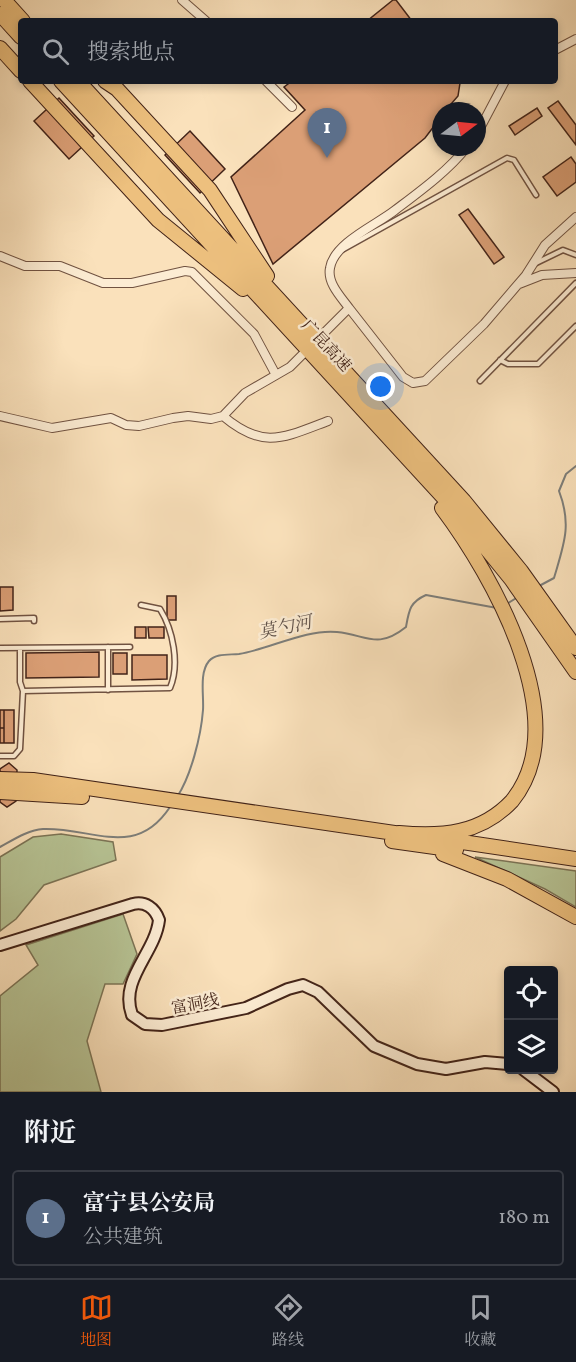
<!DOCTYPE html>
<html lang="zh">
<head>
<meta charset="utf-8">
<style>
  :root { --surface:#171b24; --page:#20242c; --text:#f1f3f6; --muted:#9ea1a6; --line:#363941; --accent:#ea580c }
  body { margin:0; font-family:Vollkorn,"Noto Serif SC",serif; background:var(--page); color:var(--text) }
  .controls { position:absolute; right:18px; bottom:18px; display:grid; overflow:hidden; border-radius:6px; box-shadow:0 3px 9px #0003 }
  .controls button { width:54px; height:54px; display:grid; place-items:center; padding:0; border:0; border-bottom:2px solid var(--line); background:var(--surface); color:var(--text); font:30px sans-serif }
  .compass { position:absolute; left:432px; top:102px; width:54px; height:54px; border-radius:50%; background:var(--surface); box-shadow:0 3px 9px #0003; rotate:74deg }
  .you { position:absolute; left:381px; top:387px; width:21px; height:21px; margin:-15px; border:4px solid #fff; border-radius:50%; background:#1a73e8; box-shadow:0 0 0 9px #1a73e833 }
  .badge { display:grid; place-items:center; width:39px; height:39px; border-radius:50%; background:var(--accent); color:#fff; font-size:20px; font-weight:700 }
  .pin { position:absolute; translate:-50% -50px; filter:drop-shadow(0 2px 3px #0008) }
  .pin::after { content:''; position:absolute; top:32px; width:21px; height:18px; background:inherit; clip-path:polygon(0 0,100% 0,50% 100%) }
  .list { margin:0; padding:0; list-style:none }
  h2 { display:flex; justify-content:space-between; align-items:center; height:78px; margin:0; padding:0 24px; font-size:26px }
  h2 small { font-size:20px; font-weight:400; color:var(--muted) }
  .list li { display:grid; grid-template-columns:39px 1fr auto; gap:18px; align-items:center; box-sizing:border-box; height:96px; margin:0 12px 12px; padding:0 12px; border:2px solid var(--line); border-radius:6px }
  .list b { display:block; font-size:22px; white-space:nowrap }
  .list p { margin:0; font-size:20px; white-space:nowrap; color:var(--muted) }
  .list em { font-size:20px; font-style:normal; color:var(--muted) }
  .icon { flex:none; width:33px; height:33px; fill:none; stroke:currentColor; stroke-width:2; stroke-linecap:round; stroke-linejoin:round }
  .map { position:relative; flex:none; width:576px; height:1092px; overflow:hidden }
  .search { position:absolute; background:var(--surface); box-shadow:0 3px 9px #0003; left:18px; right:18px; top:18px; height:66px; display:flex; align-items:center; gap:15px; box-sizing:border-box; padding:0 21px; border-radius:6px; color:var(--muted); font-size:22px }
  .sheet { height:186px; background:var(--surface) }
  nav { display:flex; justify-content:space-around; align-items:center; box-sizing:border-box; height:84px; border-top:2px solid var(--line); background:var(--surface); font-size:16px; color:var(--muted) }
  nav a { display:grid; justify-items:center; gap:3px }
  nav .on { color:var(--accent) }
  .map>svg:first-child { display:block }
  .green { fill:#b7c495; stroke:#7c7456; stroke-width:1.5 }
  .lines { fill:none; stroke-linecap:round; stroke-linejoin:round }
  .stream { stroke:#7d7e7a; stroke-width:2 }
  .building { fill:#db9f76; stroke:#422318; stroke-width:1.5 }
  .service-casing { stroke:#705241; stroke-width:7 }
  .minor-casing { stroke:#705241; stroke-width:10 }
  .secondary-casing { stroke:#422318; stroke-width:14 }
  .motorway-casing { stroke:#422318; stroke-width:16 }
  .service { stroke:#fcecd3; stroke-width:4 }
  .minor { stroke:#fcecd3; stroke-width:8 }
  .secondary { stroke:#fcecd3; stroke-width:10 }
  .motorway { stroke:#edc07e; stroke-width:14 }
  .labels { text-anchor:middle; stroke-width:5; stroke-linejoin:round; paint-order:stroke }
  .street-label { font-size:16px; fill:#422318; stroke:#fcecd3 }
  .water-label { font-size:18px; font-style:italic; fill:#5f5149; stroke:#fcecd3 }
</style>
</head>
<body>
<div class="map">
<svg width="576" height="1092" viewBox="0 0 576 1092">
  <rect width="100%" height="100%" fill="#fae1bb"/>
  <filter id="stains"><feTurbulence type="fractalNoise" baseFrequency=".00333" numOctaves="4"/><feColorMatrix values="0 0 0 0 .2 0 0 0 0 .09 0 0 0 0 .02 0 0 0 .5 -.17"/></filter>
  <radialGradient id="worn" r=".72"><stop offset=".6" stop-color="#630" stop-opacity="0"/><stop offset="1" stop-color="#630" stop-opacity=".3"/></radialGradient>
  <path class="green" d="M61 834 113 842 116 860 44 885 16 919 0 931V857L33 837Z
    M475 857 576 871V907L545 889Z
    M123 914 137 954 123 984H105L87 1041 101 1092H0V996L38 965 26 945Z"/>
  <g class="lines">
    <path class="stream" d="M539 586 554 578C564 544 572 525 559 491L566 474 576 466
      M505 605 518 597
      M177 797C191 776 201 736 203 710 204 695 199 673 209 661 216 653 229 655 239 654 270 649 305 629 337 632 367 635 377 650 406 627 409 610 410 602 426 595L497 608
      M0 847C13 840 28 830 43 829 92 827 135 860 170 807"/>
  </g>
  <path class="building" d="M393 0H396L412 21H367Z
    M292 81 460 83 458 96 445 111H441V117L425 138 273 264 231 177 305 110 284 87Z
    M59 98 94 136 69 159 34 121Z
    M558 101 576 125V145L548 108Z
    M537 108 542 116 515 135 509 126Z
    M190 131 225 169 200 193 165 155Z
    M571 157 576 164V182L557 196 543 177Z
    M468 209 504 257 494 264 459 215Z
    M0 587H13V610L0 611Z
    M167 596H176V620H167Z
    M135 627H146V638H135Z
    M148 627H164V638H149Z
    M99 652V677L26 678V653Z
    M113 653H127V674H113Z
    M132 655H167V679L132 680Z
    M0 710H4V743H0Z
    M0 710H14V743H0Z
    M0 728H4V743H0Z
    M9 763 17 770 16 801 7 807 0 802V769Z"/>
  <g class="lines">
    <g class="service-casing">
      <path id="service" d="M342 250 507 158 514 160 536 195
        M534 264 563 250 576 255
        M500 360 508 364H538L576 326
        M480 381 576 283
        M0 619 34 618V621
        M108 647V690
        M0 648 130 647
        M23 691 170 688C180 664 173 630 160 609L141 605
        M0 756H14L20 749 23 691 20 682V648"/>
    </g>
    <g class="minor-casing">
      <path id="minor" d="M182 0 206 21
        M555 50 576 39
        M266 81 292 107
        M477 134 505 81
        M0 256 25 266H60L103 283H132L185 271 192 272 254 334 276 375
        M519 284 542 275 576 273
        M349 308 403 377 413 383 425 381 484 324 526 275 545 245 576 217
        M0 416 52 428 111 418 126 425 139 426 173 418 188 416 211 419 223 416 245 393 290 367 349 308C341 297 327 283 330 268 334 243 376 225 394 211 419 192 447 172 467 147
        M223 416C263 450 283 438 328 421"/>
    </g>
    <g class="secondary-casing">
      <path id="secondary" d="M0 945 133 904C145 901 155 908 159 920 155 954 119 979 132 1015L145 1024 162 1025 246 1008 288 989 303 985 318 992 374 1046 417 1064 446 1069 485 1062 508 1064
        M524 1070 553 1092"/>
    </g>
    <g class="motorway-casing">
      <path id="motorway" d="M4 0 23 21
        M0 14 21 37
        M0 48 21 71
        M30 81 158 220 243 289
        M61 81 455 510 511 579 576 672
        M78 81 464 501 521 571 576 648
        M105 81 117 89 210 190 267 276
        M0 779 33 780 408 835
        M0 792 82 797
        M399 833C442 837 481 834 512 801 576 722 493 576 442 508
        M442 839 576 859
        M392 841 456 850
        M443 854 507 879 576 917"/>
    </g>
    <use href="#service" class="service"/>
    <use href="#minor" class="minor"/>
    <use href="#secondary" class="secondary"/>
    <use href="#motorway" class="motorway"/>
  </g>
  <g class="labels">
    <g class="street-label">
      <text transform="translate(327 345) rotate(47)" y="6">广昆高速</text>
      <text transform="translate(195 1003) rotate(-11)" y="6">富洞线</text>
    </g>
    <g class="water-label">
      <text transform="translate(285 627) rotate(-12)" y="6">莫勺河</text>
    </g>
  </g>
  <rect width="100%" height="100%" filter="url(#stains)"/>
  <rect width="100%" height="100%" fill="url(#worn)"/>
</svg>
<div class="controls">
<button><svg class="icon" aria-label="locate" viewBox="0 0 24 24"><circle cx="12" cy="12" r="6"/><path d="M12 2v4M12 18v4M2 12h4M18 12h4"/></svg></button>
<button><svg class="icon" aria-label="layers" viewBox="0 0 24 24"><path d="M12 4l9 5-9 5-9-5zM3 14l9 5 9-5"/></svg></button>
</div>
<svg class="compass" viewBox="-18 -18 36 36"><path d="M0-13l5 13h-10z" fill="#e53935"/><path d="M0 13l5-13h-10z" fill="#9ea1a6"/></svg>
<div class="you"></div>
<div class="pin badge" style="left:327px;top:158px;background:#5c6f8a">1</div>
<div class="search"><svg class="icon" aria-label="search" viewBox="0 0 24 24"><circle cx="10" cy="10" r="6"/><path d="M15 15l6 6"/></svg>搜索地点</div>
</div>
<section class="sheet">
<h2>附近<small></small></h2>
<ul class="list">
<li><span class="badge" style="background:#5c6f8a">1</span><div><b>富宁县公安局</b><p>公共建筑</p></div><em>180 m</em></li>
</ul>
</section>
<nav>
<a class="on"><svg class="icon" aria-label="map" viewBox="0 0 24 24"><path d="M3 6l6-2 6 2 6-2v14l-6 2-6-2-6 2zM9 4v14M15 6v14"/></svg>地图</a>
<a><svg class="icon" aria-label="directions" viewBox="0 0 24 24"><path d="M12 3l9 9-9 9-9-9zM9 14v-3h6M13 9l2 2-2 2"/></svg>路线</a>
<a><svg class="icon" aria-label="saved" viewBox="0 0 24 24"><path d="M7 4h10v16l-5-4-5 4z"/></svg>收藏</a>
</nav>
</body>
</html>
